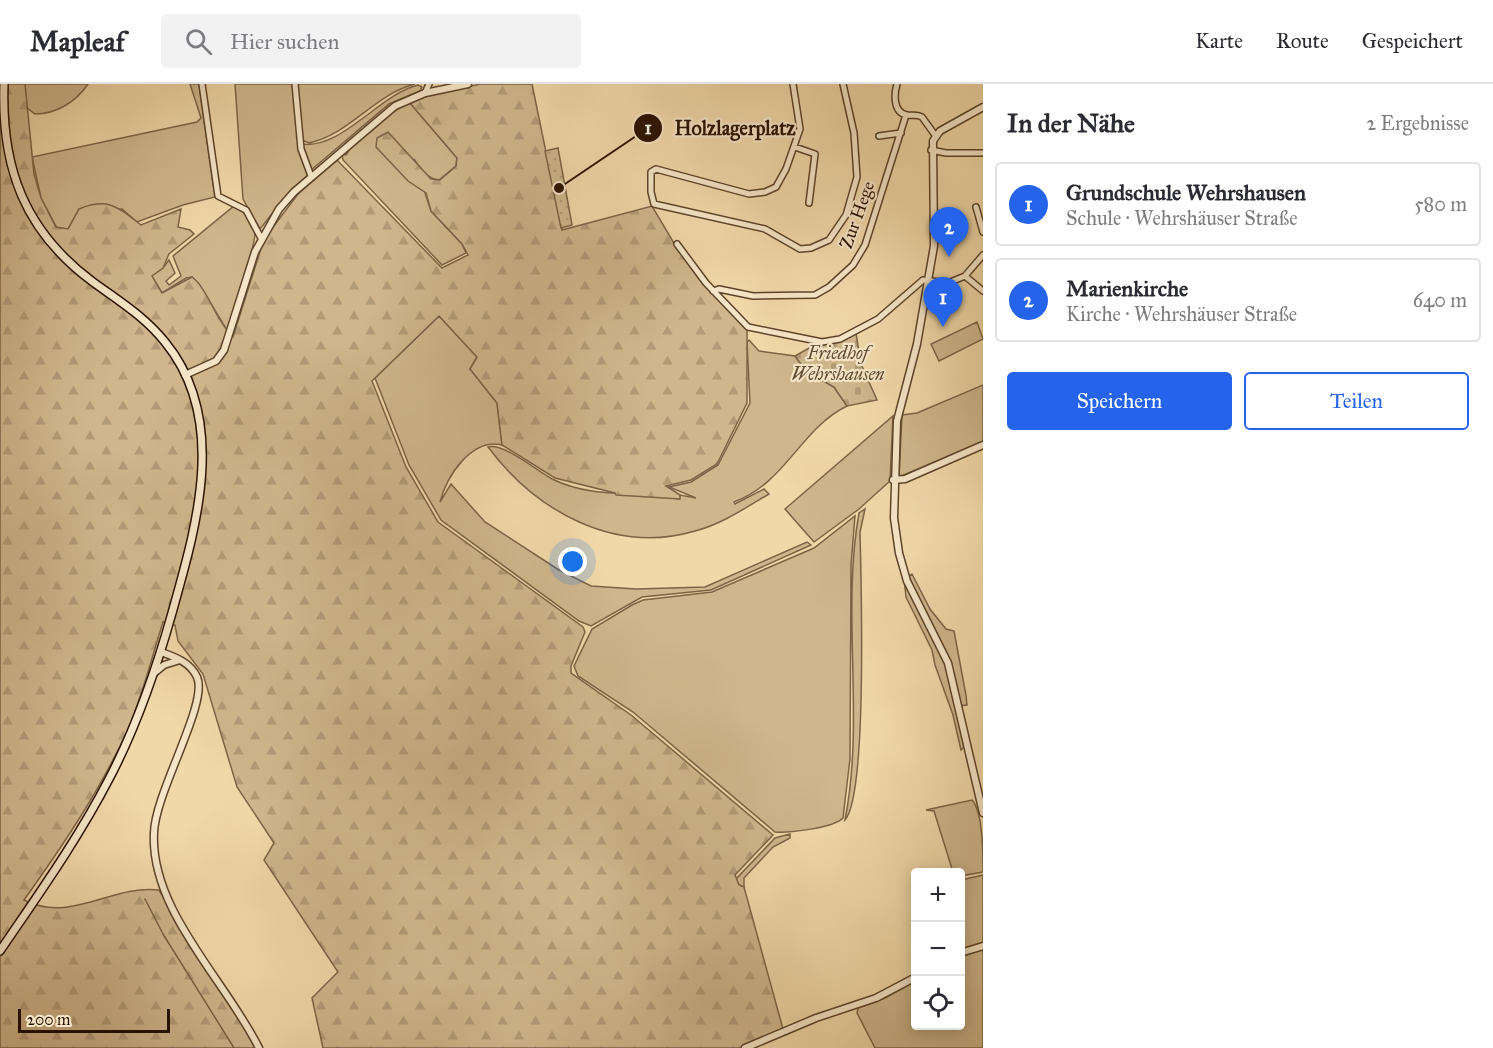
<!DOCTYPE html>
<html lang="de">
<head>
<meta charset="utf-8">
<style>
  :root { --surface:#fff; --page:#f2f2f3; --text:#2b2b33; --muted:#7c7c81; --line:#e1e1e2; --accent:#2563eb }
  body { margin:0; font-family:"IM FELL Great Primer",serif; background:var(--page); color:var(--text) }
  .controls { position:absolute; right:18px; bottom:18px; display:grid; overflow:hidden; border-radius:6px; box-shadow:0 3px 15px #0003 }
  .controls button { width:54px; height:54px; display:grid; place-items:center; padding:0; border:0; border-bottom:2px solid var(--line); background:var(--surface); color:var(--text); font:30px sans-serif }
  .scale { position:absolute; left:18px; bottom:15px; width:152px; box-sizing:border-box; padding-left:6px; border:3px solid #2a1200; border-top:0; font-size:16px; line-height:21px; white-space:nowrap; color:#2a1200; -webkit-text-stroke:4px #f6e6c7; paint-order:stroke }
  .you { position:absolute; left:573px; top:478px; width:21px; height:21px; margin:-15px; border:4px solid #fff; border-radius:50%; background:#1a73e8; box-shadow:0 0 0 9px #1a73e833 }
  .badge { display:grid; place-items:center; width:39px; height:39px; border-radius:50%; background:var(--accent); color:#fff; font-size:20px; font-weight:700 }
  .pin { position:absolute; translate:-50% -50px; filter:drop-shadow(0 2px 3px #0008) }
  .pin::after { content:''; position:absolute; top:32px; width:21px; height:18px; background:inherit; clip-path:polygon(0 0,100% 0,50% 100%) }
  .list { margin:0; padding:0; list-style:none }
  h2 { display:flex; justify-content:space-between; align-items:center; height:78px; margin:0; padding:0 24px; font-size:26px }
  h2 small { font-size:20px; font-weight:400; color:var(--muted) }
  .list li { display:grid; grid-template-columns:39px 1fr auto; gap:18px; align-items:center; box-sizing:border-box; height:84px; margin:0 12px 12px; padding:0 12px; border:2px solid var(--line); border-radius:6px }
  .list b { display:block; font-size:22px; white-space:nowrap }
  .list p { margin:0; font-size:20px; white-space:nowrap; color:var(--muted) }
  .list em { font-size:20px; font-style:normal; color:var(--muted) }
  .actions { display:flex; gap:12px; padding:18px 24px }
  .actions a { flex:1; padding:14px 0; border:2px solid var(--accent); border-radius:6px; text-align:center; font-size:21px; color:var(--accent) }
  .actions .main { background:var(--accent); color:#fff }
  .icon { flex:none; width:33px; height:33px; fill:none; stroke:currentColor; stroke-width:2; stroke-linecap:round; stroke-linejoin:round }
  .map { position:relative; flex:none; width:983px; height:964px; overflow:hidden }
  header { display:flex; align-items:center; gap:36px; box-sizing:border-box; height:84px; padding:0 30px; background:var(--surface); border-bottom:2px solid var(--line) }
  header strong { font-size:28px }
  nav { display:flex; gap:33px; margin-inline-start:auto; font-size:21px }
  .search { width:420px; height:54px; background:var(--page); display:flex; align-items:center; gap:15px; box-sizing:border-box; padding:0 21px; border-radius:6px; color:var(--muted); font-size:22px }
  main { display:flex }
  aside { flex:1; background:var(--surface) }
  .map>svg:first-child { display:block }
  .grass { fill:#cfb68c; stroke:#7c6446; stroke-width:1.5 }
  .forest { fill:url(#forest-firs); stroke:#7c6446; stroke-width:1.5 }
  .cemetery { fill:url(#cemetery-stones); stroke:#7c6446; stroke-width:1.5 }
  .garden { fill:url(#garden-dots); stroke:#7c6446; stroke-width:1.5 }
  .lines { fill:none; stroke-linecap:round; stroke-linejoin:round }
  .stream { stroke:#796143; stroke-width:1.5 }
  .minor-casing { stroke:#5c442a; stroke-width:8 }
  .tertiary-casing { stroke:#5c442a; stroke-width:9 }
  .secondary-casing { stroke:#2a1200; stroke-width:10 }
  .minor { stroke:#f6e6c7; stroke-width:5 }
  .tertiary { stroke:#f6e6c7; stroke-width:6 }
  .secondary { stroke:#f6e6c7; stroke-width:7 }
  .labels { text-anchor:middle; stroke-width:4.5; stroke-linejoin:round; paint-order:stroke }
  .street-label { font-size:18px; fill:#2a1200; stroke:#f6e6c7 }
  .park-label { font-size:18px; font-style:italic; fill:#644b31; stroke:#f6e6c7 }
  .leader { fill:none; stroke:#2a1200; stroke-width:2 }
  .callout-dot { fill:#2a1200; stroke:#f6e6c7; stroke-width:2 }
  .mark-label { font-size:18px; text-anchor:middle; font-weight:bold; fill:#fff }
  .callout-label { font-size:20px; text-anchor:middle; font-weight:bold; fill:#2a1200; stroke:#f6e6c7; stroke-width:4.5; stroke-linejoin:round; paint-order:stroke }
</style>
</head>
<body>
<header>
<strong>Mapleaf</strong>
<div class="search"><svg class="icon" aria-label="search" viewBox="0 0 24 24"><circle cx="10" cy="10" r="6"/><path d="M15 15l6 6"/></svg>Hier suchen</div>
<nav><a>Karte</a><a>Route</a><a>Gespeichert</a></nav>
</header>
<main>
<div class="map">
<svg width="983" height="964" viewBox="0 0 983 964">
  <defs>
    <pattern id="forest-firs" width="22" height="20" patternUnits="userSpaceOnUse" patternTransform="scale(1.5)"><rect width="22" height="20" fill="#cfb68c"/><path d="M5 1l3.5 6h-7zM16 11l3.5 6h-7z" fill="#b29b77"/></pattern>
    <pattern id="cemetery-stones" width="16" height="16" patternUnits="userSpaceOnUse" patternTransform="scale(1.5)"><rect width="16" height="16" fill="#cfb68c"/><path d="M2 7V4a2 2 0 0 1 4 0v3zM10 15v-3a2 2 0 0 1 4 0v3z" fill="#b29b77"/></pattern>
    <pattern id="garden-dots" width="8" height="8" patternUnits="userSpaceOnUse" patternTransform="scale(1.5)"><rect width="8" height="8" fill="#cfb68c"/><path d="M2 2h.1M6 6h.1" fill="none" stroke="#b29b77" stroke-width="1.8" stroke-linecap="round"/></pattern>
  </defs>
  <rect width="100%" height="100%" fill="#f1d8a9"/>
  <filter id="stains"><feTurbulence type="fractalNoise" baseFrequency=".00333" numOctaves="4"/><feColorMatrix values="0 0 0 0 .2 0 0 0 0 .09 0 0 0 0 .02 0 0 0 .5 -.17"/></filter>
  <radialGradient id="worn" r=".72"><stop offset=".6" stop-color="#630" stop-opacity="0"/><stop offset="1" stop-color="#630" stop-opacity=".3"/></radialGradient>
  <path class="grass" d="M25 0H88C76 18 56 30 35 30L26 23Z
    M190 0H199L215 113 183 121 137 138 122 125H79L68 145 57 144 41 114 32 73 197 38 201 34Z
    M235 0H293L308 91 291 106 260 145 243 115Z
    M296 0H415C375 10 350 50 309 59L302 56Z
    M418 1 422 3 420 7 389 20 310 87 302 60C341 66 380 10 418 1Z
    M410 19 457 74 456 82 439 96C426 94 421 85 414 75L431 127 462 160 466 169 442 181 343 76 342 70 346 71C359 49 387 29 410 19Z
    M234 122C244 127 252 136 255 147 257 156 233 233 228 248L199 200 192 193 186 194 162 209 151 192 163 184 169 176 175 189 166 197 169 201 181 192 173 172Z
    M439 232 477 273 470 285 497 319 502 361C472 354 446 392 440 418L451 400 485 438 559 486 591 502 636 505 705 503 807 458 811 461 711 506 642 513 591 542 579 537 441 436 409 381 375 294Z
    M977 238 983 255 939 277 931 260Z
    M749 256 759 267 795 272 806 287 834 303 847 322C800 345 787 398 734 418L735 420 764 405 769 410C745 424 722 440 695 447 614 471 536 427 488 363 503 358 537 387 552 395 596 416 636 406 679 415L680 411 696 414 669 403 691 398 718 381 750 319 747 258Z
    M983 301V358L899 393 902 331 917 329Z
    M893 332 890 397 859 425 814 458 785 425Z
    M865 425 860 448C861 494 868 710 845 736 865 634 841 529 859 429Z
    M855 432 851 481 850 675 843 734C834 744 789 749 775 748L633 628 578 592 574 582 592 545 632 521 643 516 712 508 814 464Z
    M912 490 930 525 946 545 954 547 966 611 967 621 957 622 964 663 961 666 953 631 935 581 932 566 906 513 904 495Z
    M972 716C983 728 983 769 983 788L961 792 960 788H953L934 727 926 726Z
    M790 750V754L773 763 744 794V803L739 801 736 795 775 754Z
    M983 791V859L961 865V796Z
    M983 865V964H875L857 929 858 924 885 914 915 897 916 942H960L961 873Z"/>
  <path class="forest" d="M0 0H25L34 90 41 114 56 143 68 145 79 125C108 113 118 123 141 141L181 125 178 143 190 146 194 150 169 170 163 184 152 192 162 209 192 193C208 205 215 236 233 253L264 155 298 110 337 76 442 184 468 171 462 160 431 127 426 109 408 97 376 63 377 54 388 48 431 95 440 96 456 82 457 74 410 19 412 16 480 0H532L562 146 652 122 675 161 747 246V319L717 380 691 396 666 402 680 411V415L616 411 615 409 555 394 502 361 497 319 470 285 477 273 439 232 372 297 406 383 438 438 583 543 585 548 571 582V589L631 631 773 751 735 791 739 801 744 803 783 945 739 964H323L312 914 338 888 264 776 274 759 237 703 203 590 178 557 175 541 163 538C152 573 143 609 129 643 101 705 64 760 24 816 71 840 113 800 159 806L235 927 255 964H0Z"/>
  <path class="cemetery" d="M856 249 861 280 877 316 847 322 834 303 806 287 795 272 818 259 840 257Z"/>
  <path class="garden" d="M558 64 572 141 561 144 545 67Z"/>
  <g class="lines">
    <path class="stream" d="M145 815 163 850 234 964"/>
    <g class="minor-casing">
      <path id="minor" d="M202 0 218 112 246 126 261 154
        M295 0 301 65 311 92
        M793 0 800 45 786 85 776 103 765 108 749 110 656 85 651 88V108L654 120 765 145 800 165 811 164 829 156 846 131 857 93 854 49 843 0
        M897 0C894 10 893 29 907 31 913 32 916 30 922 33L935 51
        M425 9 429 0
        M879 52 901 49
        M795 63 815 70 809 119
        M931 66 946 69H983
        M976 123 983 148
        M677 160 706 199 748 243 822 258 840 255 878 235 923 196 948 199 965 192
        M965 192 983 171
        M965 192 983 207
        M713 207 719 205 753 212 815 211 829 203 853 181 865 161 906 31"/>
    </g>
    <g class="tertiary-casing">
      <path id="tertiary" d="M983 23 940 47 933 57 934 162 917 260 897 337 894 434 899 469 907 497 948 579 983 729
        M185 291 216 277 224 266 255 168 279 125 294 108 395 22 425 9 468 0
        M893 396 905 395 983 361
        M161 568C175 573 190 578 197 593 209 619 155 708 154 749 150 826 226 897 259 964
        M153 590 164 581 180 576
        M960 869 983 862
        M745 964 816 934 876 914 916 893"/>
    </g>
    <g class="secondary-casing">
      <path id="secondary" d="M0 867C38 811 78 755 109 695 137 642 156 586 172 529 196 443 229 336 165 258 144 232 119 217 93 198 24 147 1 83 4 0"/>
    </g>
    <use href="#minor" class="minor"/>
    <use href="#tertiary" class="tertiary"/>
    <use href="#secondary" class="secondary"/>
  </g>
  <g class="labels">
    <g class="street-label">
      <text transform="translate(857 131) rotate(-70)" y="6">Zur Hege</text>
    </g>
    <g class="park-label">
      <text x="838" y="275">Friedhof<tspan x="838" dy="21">Wehrshausen</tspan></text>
    </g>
  </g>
  <path class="leader" d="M559 104L648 44"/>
  <g class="callout-dot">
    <circle cx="559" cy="104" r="6"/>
    <circle cx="648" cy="44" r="15"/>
  </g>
  <g class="mark-label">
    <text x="648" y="50">1</text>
  </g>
  <g class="callout-label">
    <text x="735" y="51">Holzlagerplatz</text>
  </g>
  <rect width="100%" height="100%" filter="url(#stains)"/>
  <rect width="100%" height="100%" fill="url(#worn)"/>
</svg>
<div class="controls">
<button>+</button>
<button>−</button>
<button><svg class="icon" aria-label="locate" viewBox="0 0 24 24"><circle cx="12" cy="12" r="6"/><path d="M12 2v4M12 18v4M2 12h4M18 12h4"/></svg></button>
</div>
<div class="scale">200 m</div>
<div class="you"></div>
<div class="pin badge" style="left:943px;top:243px">1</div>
<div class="pin badge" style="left:949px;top:173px">2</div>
</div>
<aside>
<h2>In der Nähe<small>2 Ergebnisse</small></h2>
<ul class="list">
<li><span class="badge">1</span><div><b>Grundschule Wehrshausen</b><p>Schule · Wehrshäuser Straße</p></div><em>580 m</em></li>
<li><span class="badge">2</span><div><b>Marienkirche</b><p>Kirche · Wehrshäuser Straße</p></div><em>640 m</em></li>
</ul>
<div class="actions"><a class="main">Speichern</a><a>Teilen</a></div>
</aside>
</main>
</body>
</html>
